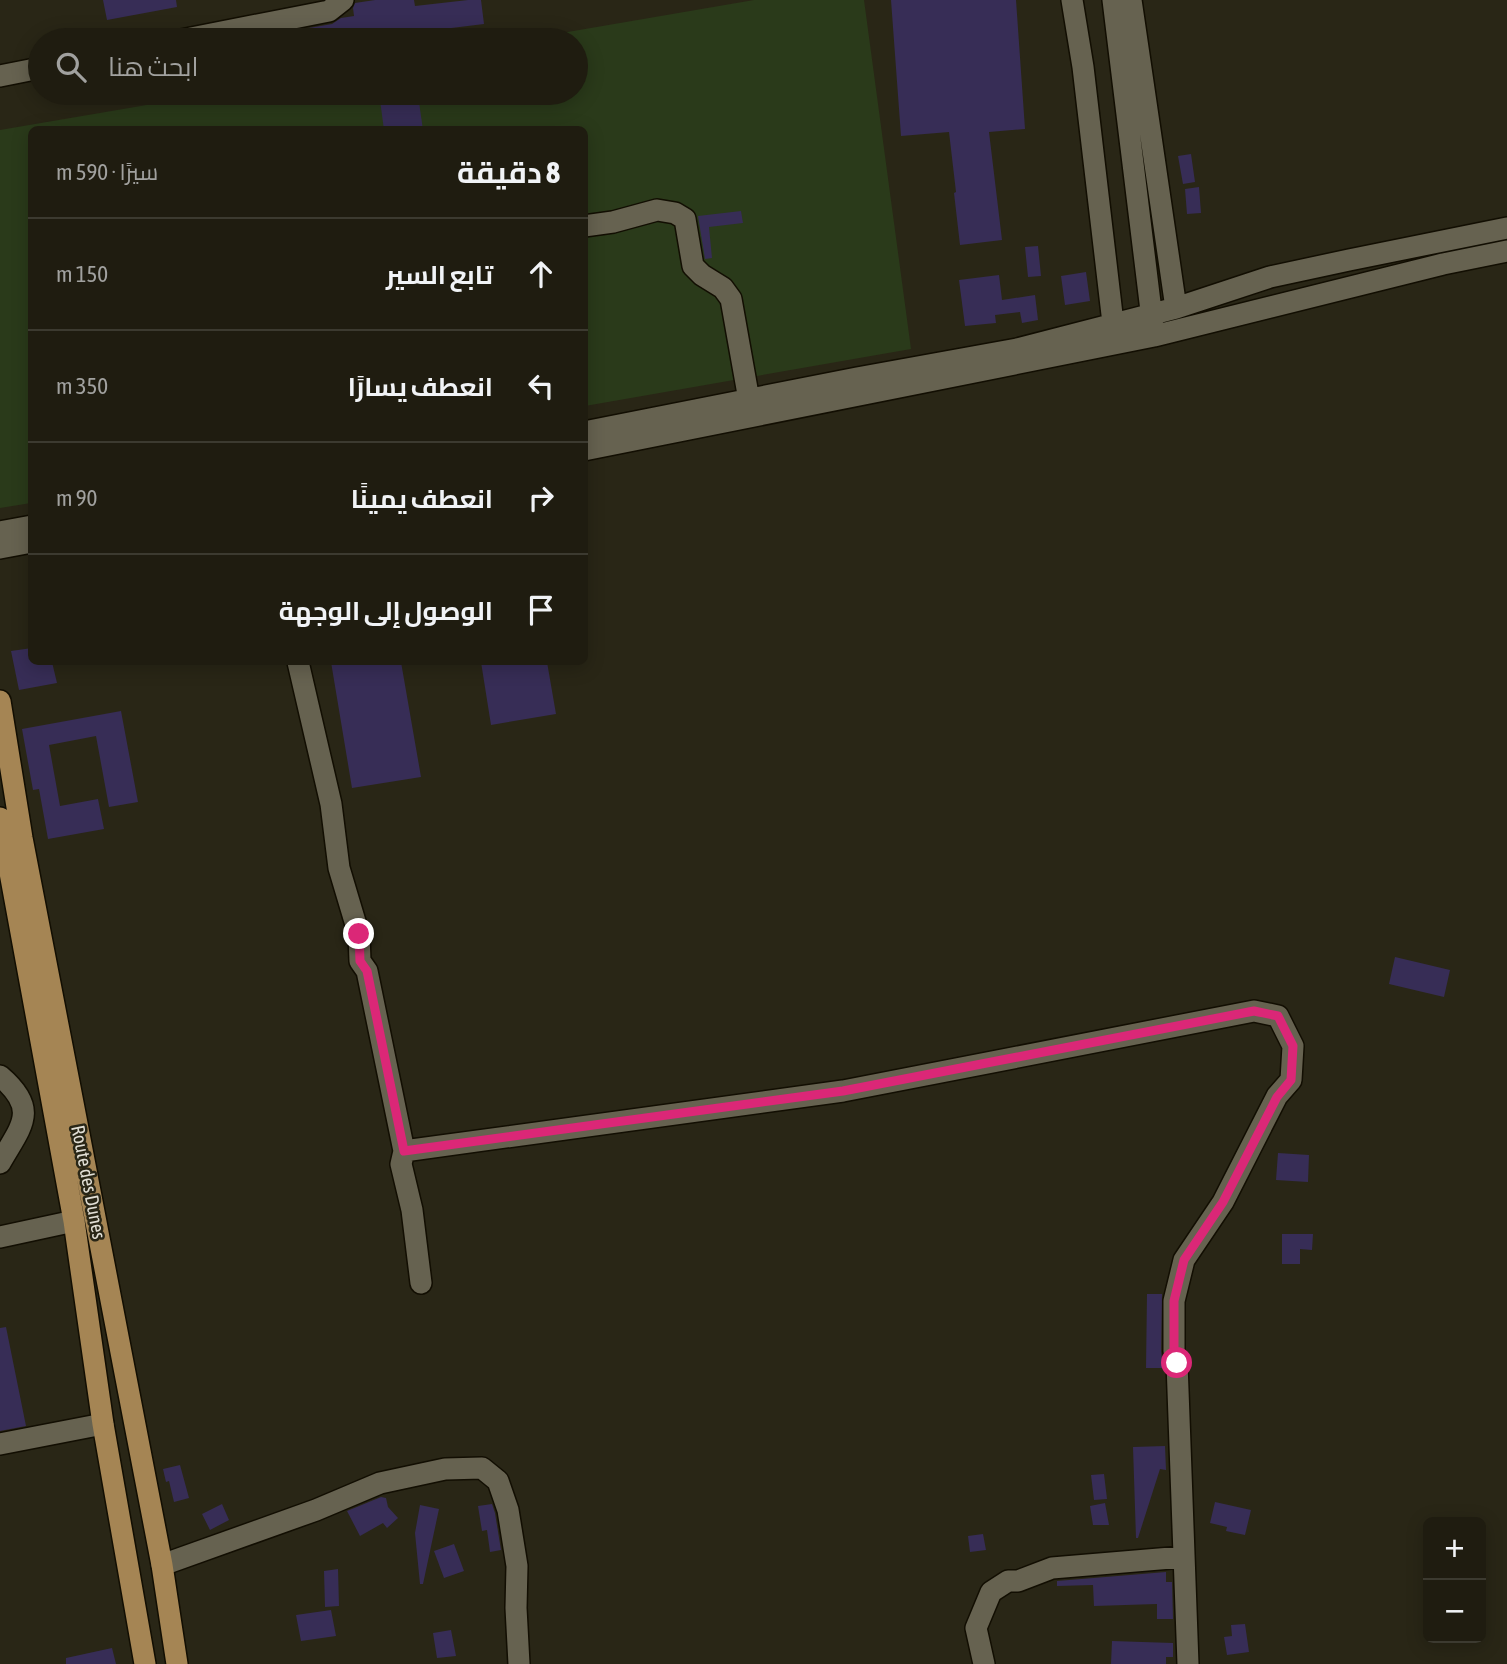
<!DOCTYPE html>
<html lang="ar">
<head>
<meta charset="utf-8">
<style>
  :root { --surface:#1f1c10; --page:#2c291e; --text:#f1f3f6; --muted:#a1a19f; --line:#3c3a30 }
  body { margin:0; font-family:"Asap Condensed",Cairo,sans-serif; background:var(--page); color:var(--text); direction:rtl }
  .controls { position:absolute; right:21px; bottom:21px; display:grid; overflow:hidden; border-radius:10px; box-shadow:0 4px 18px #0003 }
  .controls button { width:63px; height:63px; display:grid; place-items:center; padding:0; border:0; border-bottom:2px solid var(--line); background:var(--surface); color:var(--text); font:35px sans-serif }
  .stop { position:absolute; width:21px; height:21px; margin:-16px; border:5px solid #db2777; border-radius:50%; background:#fff }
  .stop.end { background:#db2777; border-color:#fff; box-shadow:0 2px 7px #0008 }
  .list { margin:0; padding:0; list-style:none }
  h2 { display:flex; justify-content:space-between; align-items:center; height:91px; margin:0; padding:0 28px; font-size:30px }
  h2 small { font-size:23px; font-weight:400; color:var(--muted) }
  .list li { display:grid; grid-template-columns:46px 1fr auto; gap:21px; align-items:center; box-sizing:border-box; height:112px; padding:0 28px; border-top:2px solid var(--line) }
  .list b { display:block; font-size:26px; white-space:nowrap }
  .list em { font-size:23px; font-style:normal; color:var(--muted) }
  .icon { flex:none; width:38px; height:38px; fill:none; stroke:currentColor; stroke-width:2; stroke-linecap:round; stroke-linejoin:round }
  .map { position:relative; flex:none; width:1507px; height:1664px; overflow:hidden; direction:ltr }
  .search { position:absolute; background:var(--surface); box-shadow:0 4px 18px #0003; left:28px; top:28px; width:560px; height:77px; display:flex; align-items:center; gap:18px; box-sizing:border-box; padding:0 24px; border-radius:38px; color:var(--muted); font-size:26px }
  .panel { position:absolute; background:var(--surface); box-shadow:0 4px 18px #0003; left:28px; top:126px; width:560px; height:539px; border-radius:10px; direction:rtl }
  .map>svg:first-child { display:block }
  .green { fill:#2a3a1a }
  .building { fill:#372d56 }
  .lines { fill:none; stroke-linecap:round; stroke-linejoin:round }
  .minor-casing { stroke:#120e02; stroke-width:24 }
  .major-casing { stroke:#120e02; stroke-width:24 }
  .minor { stroke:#666250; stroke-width:21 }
  .major { stroke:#a58554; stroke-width:21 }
  .route { stroke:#db2777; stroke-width:9 }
  .labels { text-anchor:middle; stroke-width:5; stroke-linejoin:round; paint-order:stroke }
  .street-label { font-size:19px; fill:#e2dfd5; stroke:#292616 }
</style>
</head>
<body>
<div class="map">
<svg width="1507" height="1664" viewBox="0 0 1507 1664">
  <rect width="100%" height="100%" fill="#292616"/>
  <path class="green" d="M754 0H864L911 349 585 406 584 130H32L31 503 0 508V130L217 93H576V40H521Z"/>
  <path class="building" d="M103 0H176L177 7 107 20Z
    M375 0H414L415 6 468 0H481L484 24 419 32 420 36 393 40H310L309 28 332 24 341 18 354 16 353 8 355 3Z
    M891 0H1016L1025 129 989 132 1002 240 960 245 954 193 956 192 949 132 901 136Z
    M418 95 423 130H384L380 100Z
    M1191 154 1195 182 1183 184 1178 156Z
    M1199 187 1201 213 1187 214 1185 189Z
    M741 211 743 223 709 227 712 258 705 259 698 216Z
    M1038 246 1041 276 1028 277 1025 247Z
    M1086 272 1090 301 1065 305 1061 276Z
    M999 275 1002 300 1035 295 1038 320 1022 323 1020 312 995 315 996 323 965 326 959 280Z
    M32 648V662H52L57 683 19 690 11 651Z
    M331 662H401L421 777 352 788Z
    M481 662H547L556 714 491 725Z
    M121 711 138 802 109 807 96 736 49 745 60 806 98 799 104 829 48 839 39 789 33 790 22 729Z
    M1395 957 1450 970 1444 997 1389 984Z
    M1278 1153 1309 1155 1308 1182 1276 1180Z
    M1282 1234H1313L1312 1250 1300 1249V1264H1282Z
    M1147 1294H1162L1161 1351 1163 1368H1146Z
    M6 1327 26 1426 0 1431V1328Z
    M1165 1446 1166 1470 1160 1469 1138 1538H1136L1133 1447Z
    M180 1465 189 1498 174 1502 169 1481 166 1482 163 1469Z
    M1104 1474 1107 1499 1094 1500 1091 1475Z
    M381 1497 386 1498 388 1507 398 1518 387 1528 383 1523 360 1536 347 1511Z
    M1215 1502 1251 1510 1245 1535 1226 1531 1227 1527 1210 1523Z
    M1105 1503 1109 1525H1093L1090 1506Z
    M222 1504 229 1520 210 1530 202 1514Z
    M492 1504 495 1513 501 1550 490 1552 487 1530 482 1531 478 1506Z
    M420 1505 439 1509 423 1584H420L415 1533Z
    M983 1534 986 1550 970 1552 968 1536Z
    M454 1544 464 1571 444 1578 434 1551Z
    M338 1569 339 1606 325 1607 324 1571Z
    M1166 1572V1582H1172L1173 1619H1157V1604L1094 1606 1093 1585 1057 1586V1581Z
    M331 1610 336 1636 301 1641 296 1615Z
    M1245 1624 1249 1652 1227 1655 1224 1637 1232 1636 1231 1625Z
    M451 1630 456 1656 437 1658 433 1633Z
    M1112 1641 1173 1643V1657H1166V1664H1111Z
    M112 1648 116 1664H66V1658Z"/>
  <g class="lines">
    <g class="minor-casing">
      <path id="minor" d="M1072 0 1083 67 1113 323
        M1113 0 1153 327
        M1131 0 1176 308
        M181 40 329 11 343 0
        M0 76 40 68
        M584 226 613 222 657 210 675 213 685 219 693 266 702 275 723 288 731 299 749 400
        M584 432 857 378 1017 349 1176 308 1270 277 1349 260 1507 228
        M584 450 1154 336 1443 264 1507 251
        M0 532 32 526
        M0 548 32 542
        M298 662 331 804 339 868 359 935 360 961 367 971 404 1151 401 1164 412 1210 421 1283
        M0 1076C40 1110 21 1126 0 1163
        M404 1151 843 1091 1254 1011 1278 1016 1293 1046 1291 1080 1277 1096 1223 1202 1184 1260 1174 1301V1351L1177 1363 1188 1664
        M0 1237 74 1221
        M0 1444 103 1424
        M162 1565 316 1510 380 1483 445 1469 482 1468 498 1481 508 1510 517 1566 516 1608 519 1664
        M984 1664 976 1628 991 1592 1008 1581H1018L1052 1568 1183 1557"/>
    </g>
    <g class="major-casing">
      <path id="major" d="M0 701 22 838 162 1565 177 1664
        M0 818 74 1221 103 1424 145 1664"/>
    </g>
    <use href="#minor" class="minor"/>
    <use href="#major" class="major"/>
  </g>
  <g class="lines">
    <path class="route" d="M359 934 360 961 367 971 404 1151 843 1091 1254 1011 1278 1016 1293 1046 1291 1080 1277 1097 1223 1202 1184 1260 1174 1301V1351L1177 1363"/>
  </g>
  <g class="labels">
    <g class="street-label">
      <text transform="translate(89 1182) rotate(79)" y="7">Route des Dunes</text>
    </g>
  </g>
</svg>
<div class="controls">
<button>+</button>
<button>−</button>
</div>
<div class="stop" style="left:1177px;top:1363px"></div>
<div class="stop end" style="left:359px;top:934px"></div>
<div class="search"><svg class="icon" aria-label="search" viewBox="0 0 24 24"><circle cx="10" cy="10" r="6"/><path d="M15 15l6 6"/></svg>ابحث هنا</div>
<section class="panel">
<h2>8 دقيقة<small>سيرًا · 590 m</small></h2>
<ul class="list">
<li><svg class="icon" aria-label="ahead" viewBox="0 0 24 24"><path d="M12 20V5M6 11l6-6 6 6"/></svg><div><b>تابع السير</b></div><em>150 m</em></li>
<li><svg class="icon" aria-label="left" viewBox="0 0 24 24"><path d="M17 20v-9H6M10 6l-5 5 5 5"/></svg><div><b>انعطف يسارًا</b></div><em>350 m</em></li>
<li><svg class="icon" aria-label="right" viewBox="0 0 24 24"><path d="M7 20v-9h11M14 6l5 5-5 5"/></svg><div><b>انعطف يمينًا</b></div><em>90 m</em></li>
<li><svg class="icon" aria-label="arrive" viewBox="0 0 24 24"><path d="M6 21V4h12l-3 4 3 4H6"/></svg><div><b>الوصول إلى الوجهة</b></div></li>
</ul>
</section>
</div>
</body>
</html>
